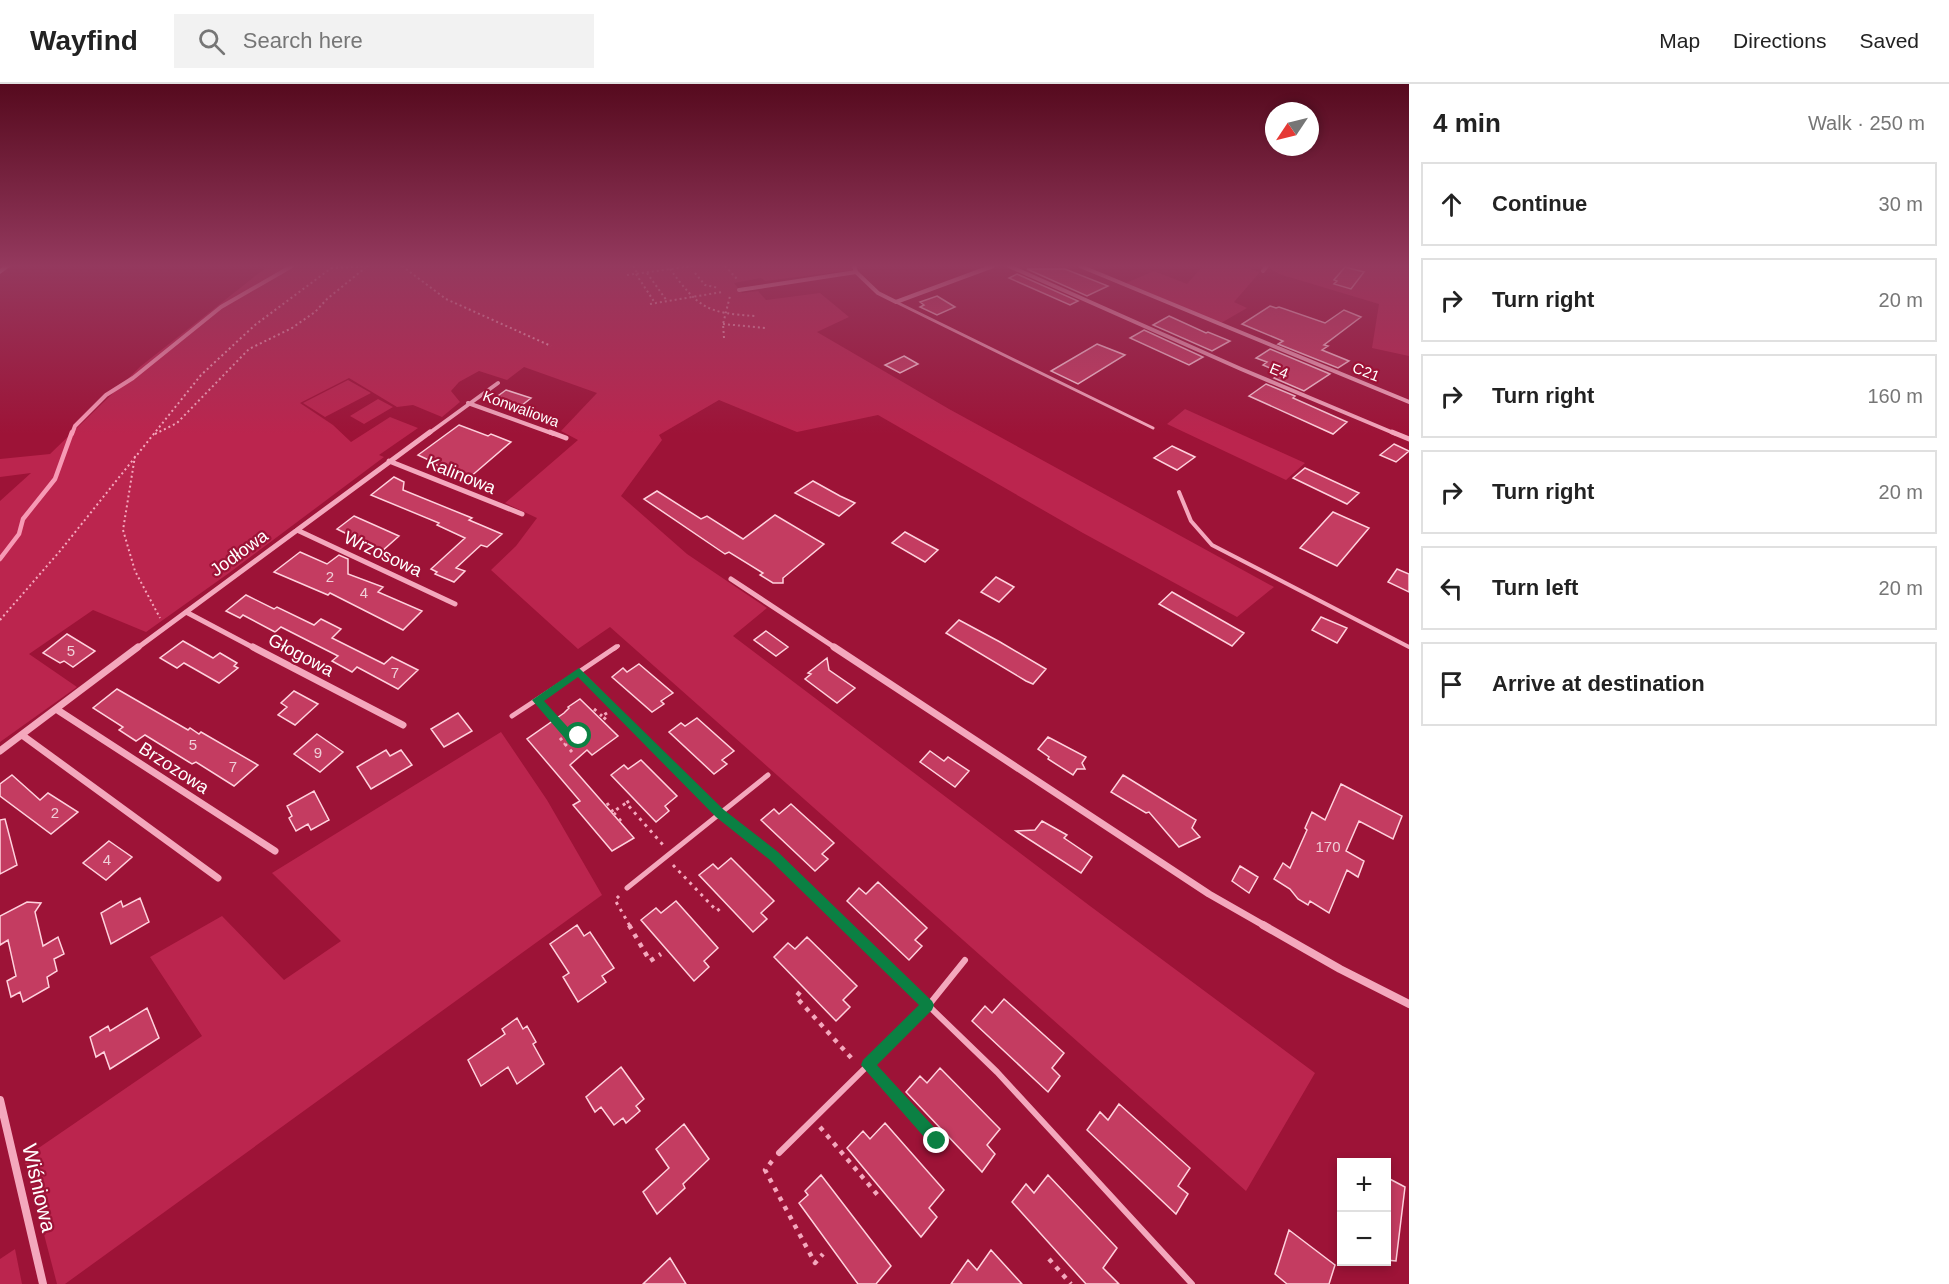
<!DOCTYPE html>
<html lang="en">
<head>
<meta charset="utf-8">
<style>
  :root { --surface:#fff; --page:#f2f2f2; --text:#222; --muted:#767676; --line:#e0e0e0 }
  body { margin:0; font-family:Helvetica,sans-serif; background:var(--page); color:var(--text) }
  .controls { position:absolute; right:18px; bottom:18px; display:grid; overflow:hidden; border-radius:0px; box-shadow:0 3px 9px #0003 }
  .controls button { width:54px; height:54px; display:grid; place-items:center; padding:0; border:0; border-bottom:2px solid var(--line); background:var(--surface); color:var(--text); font:30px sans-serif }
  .compass { position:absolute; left:1265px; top:18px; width:54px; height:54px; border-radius:50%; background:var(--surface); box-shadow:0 3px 9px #0003; rotate:235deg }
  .stop { position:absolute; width:18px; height:18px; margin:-14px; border:4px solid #0b8043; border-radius:50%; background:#fff }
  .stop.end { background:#0b8043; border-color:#fff; box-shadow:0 2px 6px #0008 }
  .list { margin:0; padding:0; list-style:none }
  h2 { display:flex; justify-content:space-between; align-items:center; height:78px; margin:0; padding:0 24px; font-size:26px }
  h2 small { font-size:20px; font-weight:400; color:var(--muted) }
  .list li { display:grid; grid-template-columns:39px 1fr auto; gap:18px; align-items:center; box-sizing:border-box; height:84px; margin:0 12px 12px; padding:0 12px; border:2px solid var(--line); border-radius:0px }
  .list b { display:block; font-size:22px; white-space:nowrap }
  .list em { font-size:20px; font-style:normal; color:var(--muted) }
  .icon { flex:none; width:33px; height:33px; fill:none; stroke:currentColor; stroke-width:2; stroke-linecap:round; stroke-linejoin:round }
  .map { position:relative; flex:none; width:1409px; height:1200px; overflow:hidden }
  header { display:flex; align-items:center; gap:36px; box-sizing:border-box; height:84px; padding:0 30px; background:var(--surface); border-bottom:2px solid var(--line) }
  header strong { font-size:28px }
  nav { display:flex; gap:33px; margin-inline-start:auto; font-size:21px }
  .search { width:420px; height:54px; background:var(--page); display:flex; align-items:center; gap:15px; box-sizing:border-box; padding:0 21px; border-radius:0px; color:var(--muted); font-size:22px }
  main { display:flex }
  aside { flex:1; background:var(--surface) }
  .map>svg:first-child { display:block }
  .green { fill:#bb254e }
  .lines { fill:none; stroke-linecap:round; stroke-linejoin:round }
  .stream-far1 { stroke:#f79ab5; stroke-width:4 }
  .stream { stroke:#f79ab5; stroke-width:4.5 }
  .building { fill:#c43c61; stroke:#fed1dd; stroke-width:1.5 }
  .path-far2 { stroke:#f4a8bd; stroke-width:2; stroke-dasharray:2 3; stroke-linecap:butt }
  .path-far1 { stroke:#f4a8bd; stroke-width:3; stroke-dasharray:3 5; stroke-linecap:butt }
  .path { stroke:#f4a8bd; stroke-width:4.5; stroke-dasharray:4.5 6; stroke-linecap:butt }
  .lane-far3 { stroke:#f4a8bd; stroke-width:3 }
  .lane-far2 { stroke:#f4a8bd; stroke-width:4 }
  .lane-far1 { stroke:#f4a8bd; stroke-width:5 }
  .lane { stroke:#f4a8bd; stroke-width:6 }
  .street-far3 { stroke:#f4a8bd; stroke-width:4 }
  .street-far2 { stroke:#f4a8bd; stroke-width:5 }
  .street-far1 { stroke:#f4a8bd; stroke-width:7 }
  .street { stroke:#f4a8bd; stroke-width:8 }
  .secondary { fill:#fdd8e2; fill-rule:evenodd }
  .route { fill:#0b8043 }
  .labels { text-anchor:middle; stroke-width:4.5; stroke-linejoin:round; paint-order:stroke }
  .far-street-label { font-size:15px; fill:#fff; stroke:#9d1337 }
  .number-label { font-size:15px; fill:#f0ced8 }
  .street-label { font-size:18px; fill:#fff; stroke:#9d1337 }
  .near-street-label { font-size:21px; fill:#fff; stroke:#9d1337 }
</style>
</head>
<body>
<header>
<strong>Wayfind</strong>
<div class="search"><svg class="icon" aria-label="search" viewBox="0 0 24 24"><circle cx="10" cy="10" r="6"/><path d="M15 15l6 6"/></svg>Search here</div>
<nav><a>Map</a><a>Directions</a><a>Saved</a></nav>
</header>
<main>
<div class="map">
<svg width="1409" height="1200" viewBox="0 0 1409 1200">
  <rect width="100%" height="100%" fill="#9d1337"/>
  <path class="green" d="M268 182H851L852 186 765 197 761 194 734 199 742 209 758 207 766 216 820 209 849 233 817 248 949 325 1274 503 1237 533 1083 449 878 331 797 348 719 316 659 351 662 356 621 412 687 470 767 524 733 552 1090 822 1315 989 1246 1107 610 543 578 565 491 486 516 462 537 434 505 419 578 356 561 347 597 309 524 283 507 296 479 287 459 298 451 307 460 318 442 333 413 321 397 323 349 294 300 319 333 341 351 358 390 333 418 344 379 371 384 373 229 489 146 548 93 526 29 570 77 603 0 658V417L31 389 0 393V375L50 370 141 282Z
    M1203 182H1239L1260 188 1234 218 1247 224 1221 239 1126 199 1154 187 1187 200Z
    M1272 182H1409V272L1372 264 1379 220 1279 190 1270 184Z
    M348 296 371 309 325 333 303 319Z
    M378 315 393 323 364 340 350 332Z
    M1185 325 1305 379 1286 396 1167 340Z
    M501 648 547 716 602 811 65 1200H57L24 1074 202 952 150 873 222 832 284 896 341 857 272 789Z
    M15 1165 22 1200H0V1175Z"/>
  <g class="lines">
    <path class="stream-far1" d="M72 350 75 342 106 311 133 294 221 223 292 182"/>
    <path class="stream" d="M0 475 19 450 23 435 55 395 72 348"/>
  </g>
  <path class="building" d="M1345 183 1364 188 1351 205 1334 200 1337 197 1334 196Z
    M1027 185H1065L1108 202 1087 212Z
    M1017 190 1078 217 1070 221 1009 194Z
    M937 212 955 223 937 231 920 223 924 221 920 218Z
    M1270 222 1276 224 1279 223 1325 239 1344 226 1361 233 1324 261 1328 262 1322 266 1349 277 1338 284 1278 260 1283 257 1242 240Z
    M1169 232 1206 249 1208 248 1230 257 1212 267 1153 241Z
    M1144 246 1203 273 1189 281 1130 254Z
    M1097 260 1125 271 1078 300 1051 287Z
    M1270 265 1330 290 1304 307 1274 294 1281 289 1263 281 1267 278 1256 274Z
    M904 272 918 280 900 289 885 281Z
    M1266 300 1295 312 1293 314 1347 338 1333 350 1249 312Z
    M506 306 531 314 516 326 491 317Z
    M459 341 488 352 491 350 511 358 469 394 429 378 431 377 418 371Z
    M1394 360 1409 367 1396 378 1380 371Z
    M1172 362 1195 373 1177 386 1154 374Z
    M1305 384 1359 409 1347 420 1293 394Z
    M394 393 404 398 403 406 472 434 469 436 502 450 487 463 481 461 456 484 465 487 454 498 435 490 437 488 431 485 465 454 437 441 439 439 371 411Z
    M813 397 840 412 855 419 839 432 795 409Z
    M657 407 701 435 707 432 743 455 775 431 824 460 783 494V499H773L760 491 763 489 729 468 725 470 644 415Z
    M1333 428 1369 444 1337 482 1300 464Z
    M354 432 399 452 382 467 337 445Z
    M905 448 925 459 938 466 925 478 892 459Z
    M300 468 327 480 339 471 348 475V490L383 503 378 508 422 527 403 546 330 509 328 511 274 488Z
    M1397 485 1409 490V508L1388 498Z
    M996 493 1014 503 999 518 981 508Z
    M1172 508 1244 549 1232 562 1159 520Z
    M246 511 274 525 277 523 314 541 321 535 341 545 332 554 384 580 392 573 418 586 398 605 357 583 352 588 332 577 338 572 281 543 275 548 243 531 240 534 226 527Z
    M1321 533 1347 544 1337 559 1312 546Z
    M959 536 1000 558 1046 585 1033 600 1026 597 946 549Z
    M766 547 788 563 776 572 754 556Z
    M67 550 95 567 73 583 64 577 60 579 43 569Z
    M183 557 213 574 220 569 237 579 234 582 238 584 219 599 184 579 177 584 160 574Z
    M827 574 829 586 855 604 837 619 805 595 811 590 808 589Z
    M639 580 673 609 661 617 664 620 652 628 612 593 623 584 627 588Z
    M117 605 188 646 190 644 199 650 201 648 258 681 234 702 196 678 192 680 145 651 136 657 119 646 123 643 93 624Z
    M294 607 318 620 295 641 278 631 287 623 281 619Z
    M580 615 618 652 592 671 587 666 570 681 634 754 612 767 573 721 580 717 527 655 564 629 569 624 568 623Z
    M458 629 472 647 444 663 431 645Z
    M697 634 734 667 722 676 727 680 714 690 669 648 681 639 685 642Z
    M317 650 343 668 320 688 294 670Z
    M1048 653 1086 673 1082 679 1085 685H1077L1073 691 1048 675 1049 673 1038 665Z
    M386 666 390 672 401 666 412 681 371 705 357 683Z
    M930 667 944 677 948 673 969 687 955 703 920 678Z
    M641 676 677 712 665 722 669 727 656 738 611 691 624 681 628 685Z
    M12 691 40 716 48 709 78 728 51 750 0 712V700Z
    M1123 691 1196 736 1192 744 1200 753 1179 763 1149 728 1146 729 1111 708Z
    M1341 700 1402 732 1393 755 1359 737 1346 767 1364 777 1358 793 1347 786 1329 829 1310 817 1308 821 1298 815 1290 805 1274 795 1283 779 1290 784 1307 746 1305 744 1312 728 1325 736Z
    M314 707 329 736 311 746 308 740 296 747 289 734 292 732 287 722Z
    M791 720 834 759 822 770 828 775 815 787 761 736 774 725 779 730Z
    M5 735 17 781 0 790V736Z
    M1042 737 1067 751 1064 754 1092 773 1081 789 1016 747 1035 746Z
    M109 757 132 773 106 796 83 779Z
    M731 774 774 817 761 829 767 835 753 848 699 791 713 780 718 785Z
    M1240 782 1258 793 1249 809 1232 797Z
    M878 798 927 844 915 856 922 862 909 876 847 817 859 804 866 810Z
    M140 814 149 838 111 860 101 829 121 817 123 823Z
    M676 817 718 864 704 877 709 883 694 897 641 836 656 824 661 829Z
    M27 818 41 819 35 828 43 862 58 853 64 870 54 875 57 887 47 893 49 903 23 918 20 908 11 913 7 897 16 892 8 856 0 861V832Z
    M577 841 584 852 590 848 614 884 602 892 606 898 578 918 563 893 569 889 550 860Z
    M807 853 857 902 843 916 850 923 836 937 774 873 788 859 795 865Z
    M1004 915 1064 969 1052 984 1060 992 1048 1008 972 937 985 922 992 929Z
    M147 924 159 954 110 985 104 968 96 973 90 953 108 942 110 947Z
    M517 934 523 945 527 942 536 958 533 960 544 980 517 1000 508 983 481 1002 468 976 505 950 502 945Z
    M621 983 644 1015 636 1022 640 1027 626 1039 623 1034 614 1041 601 1023 595 1028 586 1013Z
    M940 984 1000 1045 987 1061 995 1070 982 1088 906 1008 920 992 927 999Z
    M1119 1020 1190 1084 1178 1102 1188 1110 1176 1130 1087 1046 1100 1028 1108 1036Z
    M885 1039 944 1106 929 1124 937 1133 921 1153 847 1064 863 1047 870 1055Z
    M684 1040 709 1075 683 1100 685 1104 657 1130 643 1108 669 1084 656 1065Z
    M821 1091 891 1182 876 1200H858L799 1119 808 1111 805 1107Z
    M1048 1091 1117 1164 1103 1184 1119 1200H1086L1012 1118 1026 1100 1034 1109Z
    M1386 1093 1405 1103 1396 1177 1386 1176Z
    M1289 1146 1335 1181 1329 1200H1287L1275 1190Z
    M991 1166 1022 1200H951L968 1176 977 1186Z
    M670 1174 686 1200H643Z"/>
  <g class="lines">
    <path class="path-far2" d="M402 182 446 215 551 262
      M633 182 638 190
      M725 182 738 196
      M331 184 371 182
      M670 185C699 224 706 229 755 232
      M647 189 667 217
      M695 189 705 201 719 204
      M636 190 655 219
      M627 191 693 182
      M650 220 722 208
      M723 240 766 244
      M724 254 723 240 730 212
      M155 350 177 339 249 265 292 244 315 228 327 215 365 184
      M135 372 123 446 135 487 160 534
      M0 536 60 467 201 291 255 241 334 182"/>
    <path class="path-far1" d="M545 624 573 656 579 652
      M594 625 602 632
      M607 629 602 632 609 638
      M560 654 565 660
      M572 668 565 660 573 656
      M629 717 626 719 663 761
      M607 719 613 728
      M621 737 613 728 626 719
      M673 781 717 827 722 823
      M619 812 615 816 630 842"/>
    <path class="path" d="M629 841 650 877 661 870
      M800 908 796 913 855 978
      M875 990 937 1057
      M820 1043 881 1115
      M772 1077 765 1086 815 1179 823 1170
      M1049 1175 1071 1200"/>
    <path class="lane-far3" d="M896 218 1153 344"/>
    <path class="lane-far2" d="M1179 408 1191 437 1212 461 1409 563
      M614 565 618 562"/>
    <path class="lane-far1" d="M579 588 616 563
      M512 632 579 588 720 729 774 772 846 842
      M627 804 768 691"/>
    <path class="lane" d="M845 841 997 988 1192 1200
      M779 1069 928 922 965 876"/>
    <path class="street-far3" d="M1009 182 1241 285 1396 350
      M1080 182 1409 318
      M1263 187 1267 182
      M856 188 878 209 896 218 993 182
      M739 206 856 188 854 182
      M468 319 554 350
      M428 350 498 299"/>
    <path class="street-far2" d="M550 348 566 354
      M1392 348 1409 355
      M389 377 522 430
      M297 446 455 520
      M731 495 837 565
      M186 528 256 565
      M136 565 430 348"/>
    <path class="street-far1" d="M253 563 403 641
      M834 563 1209 810 1265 842
      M56 625 275 767
      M22 651 218 794
      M0 667 138 563"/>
    <path class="street" d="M1263 841 1340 885 1409 920
      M0 1016 43 1200"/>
    <path class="secondary" d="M3 182H11L0 190V185Z"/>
  </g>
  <linearGradient id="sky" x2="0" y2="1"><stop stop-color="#560a1e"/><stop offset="0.52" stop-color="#94395e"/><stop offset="1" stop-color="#94395e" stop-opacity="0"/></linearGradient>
  <rect width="1409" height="350" fill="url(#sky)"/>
  <path class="route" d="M579 584 724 726 778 768 932 917 934 921 932 926 877 981 942 1052 944 1057 942 1062 937 1064 932 1062 861 981 863 976 919 921 770 776 716 733 578 593 544 617 574 650 582 649V655L573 660 569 659 532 616Z"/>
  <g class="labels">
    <g class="far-street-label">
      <text transform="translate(1279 287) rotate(22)" y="5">E4</text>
      <text transform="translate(1366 288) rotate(22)" y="5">C21</text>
      <text transform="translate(521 325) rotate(20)" y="5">Konwaliowa</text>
    </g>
    <g class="number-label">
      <text x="330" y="498">2</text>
      <text x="364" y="514">4</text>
      <text x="71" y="572">5</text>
      <text x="395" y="594">7</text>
      <text x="193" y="666">5</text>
      <text x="318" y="674">9</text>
      <text x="233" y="688">7</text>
      <text x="55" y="734">2</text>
      <text x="1328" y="768">170</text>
      <text x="107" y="781">4</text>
    </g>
    <g class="street-label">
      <text transform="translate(461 391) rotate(22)" y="6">Kalinowa</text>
      <text transform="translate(239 469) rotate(-36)" y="6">Jodłowa</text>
      <text transform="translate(383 470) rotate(25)" y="6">Wrzosowa</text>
      <text transform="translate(301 571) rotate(28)" y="6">Głogowa</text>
      <text transform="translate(174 684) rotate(33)" y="6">Brzozowa</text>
    </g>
    <g class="near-street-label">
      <text transform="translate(39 1104) rotate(77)" y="7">Wiśniowa</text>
    </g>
  </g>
</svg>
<div class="controls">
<button>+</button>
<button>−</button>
</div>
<svg class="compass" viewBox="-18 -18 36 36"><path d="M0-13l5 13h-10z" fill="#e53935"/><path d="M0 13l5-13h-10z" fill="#767676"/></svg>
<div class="stop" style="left:579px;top:652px"></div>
<div class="stop end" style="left:937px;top:1057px"></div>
</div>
<aside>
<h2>4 min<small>Walk · 250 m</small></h2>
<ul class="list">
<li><svg class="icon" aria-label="ahead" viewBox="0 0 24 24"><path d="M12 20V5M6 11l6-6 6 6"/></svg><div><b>Continue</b></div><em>30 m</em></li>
<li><svg class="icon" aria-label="right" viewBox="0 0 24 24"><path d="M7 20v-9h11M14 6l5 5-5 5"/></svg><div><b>Turn right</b></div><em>20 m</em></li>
<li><svg class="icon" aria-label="right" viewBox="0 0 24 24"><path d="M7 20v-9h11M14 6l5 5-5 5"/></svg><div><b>Turn right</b></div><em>160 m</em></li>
<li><svg class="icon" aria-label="right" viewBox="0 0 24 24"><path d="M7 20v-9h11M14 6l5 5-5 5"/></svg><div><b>Turn right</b></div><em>20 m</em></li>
<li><svg class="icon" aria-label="left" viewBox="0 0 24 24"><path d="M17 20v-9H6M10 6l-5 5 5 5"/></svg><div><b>Turn left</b></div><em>20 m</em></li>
<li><svg class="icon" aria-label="arrive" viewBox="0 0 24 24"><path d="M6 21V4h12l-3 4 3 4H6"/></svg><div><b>Arrive at destination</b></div></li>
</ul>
</aside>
</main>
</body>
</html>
